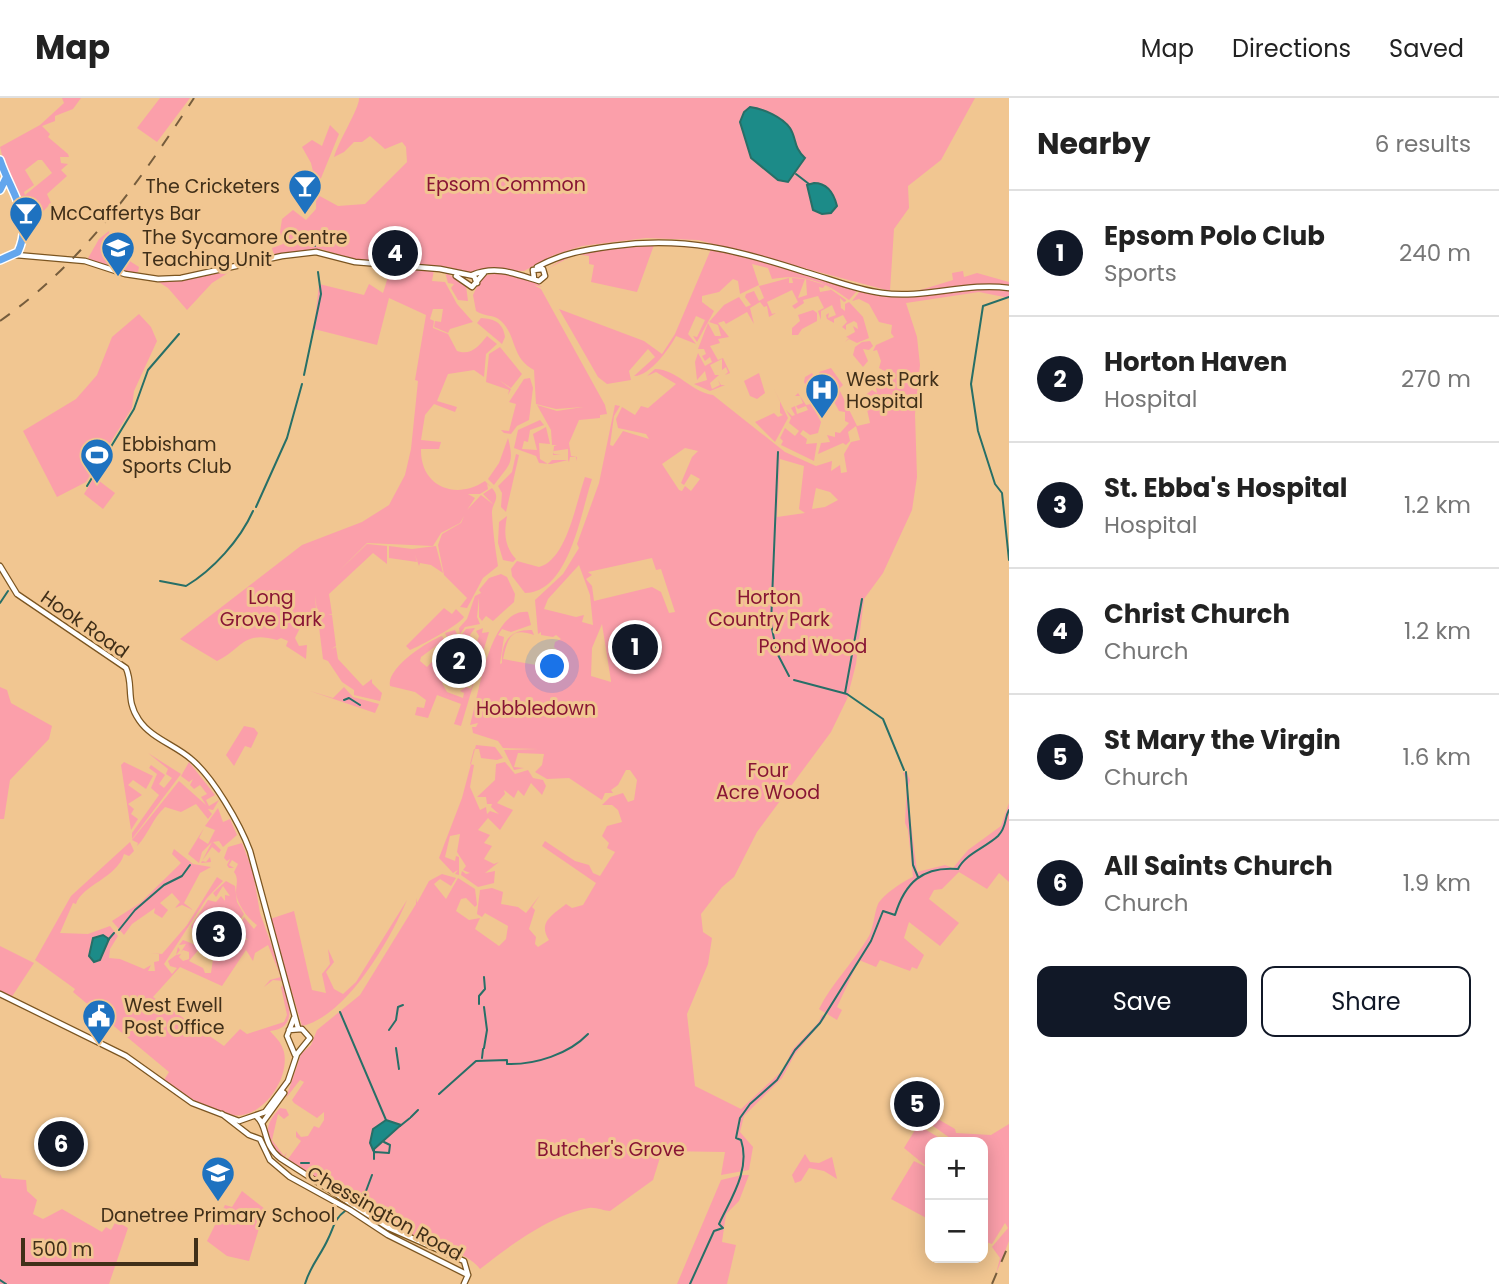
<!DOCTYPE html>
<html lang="en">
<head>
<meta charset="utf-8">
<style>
  :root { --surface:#fff; --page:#f6f6f6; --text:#222; --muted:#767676; --line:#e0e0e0; --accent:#111827 }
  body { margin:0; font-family:Poppins,sans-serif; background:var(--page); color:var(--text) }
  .controls { position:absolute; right:21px; bottom:21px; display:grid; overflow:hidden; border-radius:14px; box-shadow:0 4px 18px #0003 }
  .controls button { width:63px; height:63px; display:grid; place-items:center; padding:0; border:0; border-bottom:2px solid var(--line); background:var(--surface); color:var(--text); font:35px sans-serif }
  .scale { position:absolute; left:21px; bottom:18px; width:177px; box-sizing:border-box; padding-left:7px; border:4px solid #402f19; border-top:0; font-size:19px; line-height:24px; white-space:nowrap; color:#402f19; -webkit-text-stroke:5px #f1c691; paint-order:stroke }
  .you { position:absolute; left:553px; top:569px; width:24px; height:24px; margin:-18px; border:5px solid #fff; border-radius:50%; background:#1a73e8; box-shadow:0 0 0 10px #1a73e833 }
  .badge { display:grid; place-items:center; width:46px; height:46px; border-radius:50%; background:var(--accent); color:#fff; font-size:23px; font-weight:700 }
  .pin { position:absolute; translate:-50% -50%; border:4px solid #fff; box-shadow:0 2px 7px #0006 }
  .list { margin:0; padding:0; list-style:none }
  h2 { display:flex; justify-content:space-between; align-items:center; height:91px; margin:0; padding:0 28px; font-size:30px }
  h2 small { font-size:23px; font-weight:400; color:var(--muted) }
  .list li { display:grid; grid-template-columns:46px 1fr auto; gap:21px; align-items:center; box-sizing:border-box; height:126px; padding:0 28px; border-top:2px solid var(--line) }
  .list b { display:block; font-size:26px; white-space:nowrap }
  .list p { margin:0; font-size:23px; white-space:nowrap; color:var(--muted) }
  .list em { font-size:23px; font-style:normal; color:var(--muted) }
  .actions { display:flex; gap:14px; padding:21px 28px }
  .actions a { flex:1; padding:16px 0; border:2px solid var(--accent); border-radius:14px; text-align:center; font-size:24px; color:var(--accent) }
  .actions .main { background:var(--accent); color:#fff }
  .map { position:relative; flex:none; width:1009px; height:1186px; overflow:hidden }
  header { display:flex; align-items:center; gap:42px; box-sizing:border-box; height:98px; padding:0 35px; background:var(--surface); border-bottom:2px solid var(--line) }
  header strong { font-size:33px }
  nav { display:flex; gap:38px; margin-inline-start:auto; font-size:24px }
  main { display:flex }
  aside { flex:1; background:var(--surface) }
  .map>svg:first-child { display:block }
  .green { fill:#fb9faa; fill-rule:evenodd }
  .water { fill:#1c8b88; stroke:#276f67; stroke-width:2 }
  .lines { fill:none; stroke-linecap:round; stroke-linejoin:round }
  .stream { stroke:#276f67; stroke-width:2 }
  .secondary-casing { stroke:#7b5521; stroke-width:7 }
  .highway-casing { stroke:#fff; stroke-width:10 }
  .secondary { stroke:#fff; stroke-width:4.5 }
  .highway { stroke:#63a6ed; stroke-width:7 }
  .rail { stroke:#765d3d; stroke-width:2; stroke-dasharray:12 12; stroke-linecap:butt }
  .labels { text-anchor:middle; stroke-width:6; stroke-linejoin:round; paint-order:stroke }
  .park-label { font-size:19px; fill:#881535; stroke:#f1c691 }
  .poi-label { font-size:19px; fill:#402f19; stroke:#f1c691; text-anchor:start }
  .street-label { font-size:19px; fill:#402f19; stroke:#f1c691 }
</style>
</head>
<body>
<header>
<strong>Map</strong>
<nav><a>Map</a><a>Directions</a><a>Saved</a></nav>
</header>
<main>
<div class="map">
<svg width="1009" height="1186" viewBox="0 0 1009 1186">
  <rect width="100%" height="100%" fill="#f1c691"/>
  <path class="green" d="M62 0H81L73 11 55 18V23L42 28 50 36 48 39 68 56 69 59H60L61 65 68 66 61 72 67 78 47 96 51 105 37 120 29 106 33 103 31 100 24 104 4 65 0 49 40 27 64 5ZM38 62H42L52 75 25 97 24 94 34 87 25 72Z
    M160 0H190L157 44 137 30Z
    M359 0H975L941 62 908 88 909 110 894 131 890 193 698 142 646 140 582 148 554 157 524 173 486 171 466 176 450 169 383 165 385 142H379L380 151 375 165 361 164 321 151 274 158 272 150 283 146 280 134 282 121 293 112 306 122 316 111V96L338 108 365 106 407 64 406 49 402 44 385 51 370 38 362 44H354L344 54 334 59C338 44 360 9 359 0Z
    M330 27 339 36 317 90 311 65 302 49 312 42 322 48Z
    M109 133 111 151 139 169 138 174H124L87 162 99 141Z
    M637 145H686L755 160 857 193 849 202C826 184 803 175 772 181L768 170 752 166 759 187 740 196 738 183 733 181 719 194 702 198V204L714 213 697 244 693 238 697 239 705 222 696 218 688 236 696 246 676 238C669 252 648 279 634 278L655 259 648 251 629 273 631 282 607 286 598 279 559 211 644 243 662 256 675 236 711 151 654 147 637 194 591 184 594 167 589 166V158L576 156 549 170 569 157Z
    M391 169 434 172 432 183 445 184 457 206 473 224 450 231 448 235 434 229 435 223 441 224 443 211H433L430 221 434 223 433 230 448 236 457 253C471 258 479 248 487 238L497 246 486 256 484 279 474 272 448 276 437 303 457 309 455 314 434 306 425 317 421 342 441 344 439 351H421C420 388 455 403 485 383L491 389 487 386 488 391 480 396H468L475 400 467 412 481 397 494 407 483 396 492 390C502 401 491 405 492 416 493 434 495 449 498 468L483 480 467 510 460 509 467 500 444 477 438 447 442 436 461 425 464 418 460 425 441 435 433 448 367 445 340 472 367 446 387 448V466L373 455 329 496 332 516 328 517H332L336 548 331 551 336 549 338 561 363 588 372 581V585L382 595 380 603 354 597V592L342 584 328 563 323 561 315 497 317 524 304 522 295 540 299 548 307 547 306 561 286 548 288 543 281 540 277 542C243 532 242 551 217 563L180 541 302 447 362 424 389 407 405 377 411 351 418 283 415 282 426 217 389 200 377 247 314 231 319 186 364 197 369 186 383 195Z
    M231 173 212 185 187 212 168 190 157 183H178Z
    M963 173 964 179 977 175 1009 184V200L979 194 906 205 917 239 920 267 915 316 917 379 912 412 883 475 864 501 856 566 847 601 831 634 757 734 734 779 722 789 701 816 703 834 712 840 708 866 687 916 695 988 741 1011 784 971 792 952 818 925 822 917 826 919 795 956 782 980 744 1018 740 1034 753 1049 749 1072 721 1077 725 1054 662 1053 653 1082 610 1113C604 1113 596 1109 589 1110 551 1117 509 1148 480 1171 466 1152 430 1147 408 1137 391 1129 378 1116 364 1106 340 1091 281 1070 270 1044 264 1029 271 1020 280 1010L286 1011 289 1017 284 1021 278 1016 272 1042 284 1058 287 1054 285 1059 288 1061 301 1043 296 1039V1033L301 1039 308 1038 314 1028 319 1030 324 1022V1014L317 1020 294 1005 292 1002 304 984 300 982 286 1000 301 956 311 947 317 932 360 897 416 806V800L417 805 429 783 442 776 456 780 451 788 440 781 434 786 446 801 458 780 475 791 477 807 475 809 466 800 461 801 456 813 469 822 480 820 475 831 499 848 506 841 508 828 485 815 482 819 477 816 480 792 492 790 503 794 501 806 518 809 526 815 540 797 532 809 535 812 529 831 536 839 535 846 538 849 549 842C537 824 554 816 566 806L572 810 583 807 596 785 542 748 545 743 575 763 589 767 593 775 600 778 615 754 607 750 609 745 602 738 607 728 622 724 618 712 612 707H602L610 699 623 695 628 704 634 702 637 682 630 672H626L618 687 611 692 613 695H605L602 702 569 680 547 681 535 674 542 667 544 656 518 655 514 669 524 670 514 672 504 652 538 651 503 650 498 643 473 635 472 629H476L478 625 470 627C479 597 489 510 528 514L531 527 511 534 502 531 498 537 504 539 500 566 502 565C501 544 510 531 532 532L534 537C512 529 508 538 503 561L547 569 549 565 556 566 558 553 554 549 555 544 561 541 556 537 553 539 541 537V534L538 536 535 502 563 476 579 450 577 446 599 385 615 307 620 308 614 318 610 347 613 348 623 333 649 341 646 336 618 330 616 321 622 309 635 317 641 308 648 310 676 286 656 274 647 278 655 271C677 271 691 294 713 297L785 354 816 368 832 363 831 373 840 367 841 375 847 374 844 356 851 344 860 342 856 328 848 334 850 343 846 347 843 345 818 356 821 345 830 344 827 337 835 339V334L840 335 849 325 845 323V314L839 313 831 298 812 302 814 297 818 300V295L827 290 826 287 811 294 804 284 805 279 812 275 817 284 822 281 819 274 831 270 843 287 839 291 857 328 870 325 864 298 872 292 877 295 876 290 886 286 892 277 879 270 881 263 877 252 873 253 876 247 894 239 891 235 892 227 879 224 869 206 859 201 852 203 860 193 915 199 914 194 953 182 952 175ZM685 350 698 353 692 359 681 385 684 387 691 376 700 381 691 393 685 388 682 393 679 392 662 366ZM780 361 804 368 799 411 805 415 777 419ZM816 390 830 394 838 402 825 409 812 411ZM652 460 656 472 661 471 675 514 669 515 661 494 652 489 594 503 592 488 586 481 592 477 588 474ZM579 467 590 497 593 527 582 524 584 517 576 519 544 511 548 501ZM602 526 611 583V584L591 578 592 550Z
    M445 174 466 188 468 203 458 202 451 190 454 186 448 185Z
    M499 175 531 181 542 189 534 187 541 191 605 307 607 316 600 317V320L579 322 569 345 571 358 577 359V363L576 359H570L569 364 568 362 551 366 539 365 536 358 514 350 518 332 540 322 544 327 530 332 528 344 524 343 522 351 537 352 533 336 546 329 550 346 539 345 540 361 548 366 552 362H568V351L553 353 554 356 561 357H553L554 348 557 347H552L551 332 537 307 557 313 583 309 556 311 536 306 534 272C511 260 517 238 501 223 494 216 484 219 476 213L473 197 482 178Z
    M789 180V185H793L792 180 805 181 798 200 807 197 806 181 825 187 823 190 819 189 820 194 831 192 826 188 846 202V203L844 204 840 200 841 210 845 213V206L849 204 863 219 869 240 857 245 849 241 845 244 849 240 846 239 855 234 853 228 858 231 857 225 854 223 846 227V232L842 229 847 224 843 217 834 221V225L827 221 826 217 829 215 828 220 836 217 832 207 821 213V222L818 213 824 210 818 198 803 202 804 205 795 211 792 208 798 204 792 192 767 204 772 216 776 215 769 219 767 208 764 209 760 204 750 210 754 226 747 214 726 226 724 223 718 225 729 239 718 241 720 245 710 248 718 262 723 260 730 275 725 277 728 274 726 269 722 272V261L710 267 715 277H719L710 285 712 291 720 287 718 282 721 287H725L710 293 694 286 707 282 705 273 697 282 695 264 698 255 705 268 712 264 710 259 705 263 702 258 706 256 704 251H698L708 225 715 238H721L718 227 709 224 724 207 739 199 746 209 751 207 745 199 746 196 754 193 759 203 764 200 759 188Z
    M813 212 817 215V223L802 231 798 237H792V230L800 223 798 217Z
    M139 216 151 229 157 243 134 293 132 310 86 384 57 399 23 333 76 301 97 277 112 239Z
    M481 220C494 221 503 224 505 239L502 246 477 225Z
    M862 244 870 243 873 248 869 252 863 251 868 263 863 269 853 257 855 249Z
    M500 249 522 276 511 290 499 282 511 291 508 297 509 292 486 284 489 256Z
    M759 275 765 295 757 301 750 298 744 283Z
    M530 280 533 290 529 322 517 328 511 336 504 335 501 332 509 333 516 306 509 304 524 281Z
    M774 291 788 320 775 344 755 324 774 315 778 319 783 317 780 315V303Z
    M806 294 821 324 818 335 810 337 803 332 800 336 807 341 806 346 817 345 814 363 781 347 783 343 780 340 785 330 795 338 799 333 789 325 791 320 786 312 792 318 795 317 791 310 795 308 797 316 808 312 806 308 798 311 796 308 803 305 800 298H795L798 295 806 307 811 306Z
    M508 340C515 367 509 366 494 387L488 381 499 365Z
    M516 356 519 357 506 414 501 409 502 395 498 388 512 374Z
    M94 379 115 395 103 411 84 396Z
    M585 379 592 381C581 414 569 495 525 495L512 478 511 471 517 463 539 469C567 462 576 404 585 379Z
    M507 418C504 435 504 448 516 461L513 464 503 462 498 445 499 424Z
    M389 448 412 451 436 448 443 475 431 467 420 465 419 468 415 457 417 464 389 460Z
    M501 476 507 479 515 496 514 504 493 523 486 518 482 523 479 519V499L477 519 480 526 465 529 460 536 459 530 467 521 475 498 481 495 479 492 489 480Z
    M444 510 452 516 456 511 464 519C459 527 420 548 410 552L406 548Z
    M475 530 470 537 476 547 479 538 476 533 483 530 482 535 489 534 461 628 454 626 461 606 437 597 428 620 415 617 417 609 424 610 426 602 415 594 390 588C386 570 428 543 442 538L444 542 421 559 420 563 427 569 454 541 453 536 447 539 445 535 455 532 467 557V566L460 562 454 567 457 570 450 573V579L446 578 442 585 447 594 463 600 464 595 460 593 466 589 471 591 473 585 468 583 471 582 469 579 473 572 466 574 461 581 458 580 470 564 460 539 466 531Z
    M0 589 7 592 11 605 52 628 49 641 10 682 4 721H0Z
    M344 589 353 599 379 606 375 615 310 593 333 600Z
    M244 628 254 630 258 635 251 650 245 648 234 668 226 657Z
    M476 647 495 649 503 660 497 662 481 660 479 651H474L470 666 474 667 470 689 480 712 486 709 487 716 490 713 499 716 491 709 492 706H487L486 699H477L495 682 496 666 505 664 515 676 528 672 533 680 543 682 546 688 542 697 531 685 524 698 518 692 514 700 504 692 505 696 497 705 513 712 500 732 488 720 478 732 490 737 484 745 492 748 484 761 494 766 499 764 485 775 495 773 494 785 478 789 461 777 462 773 466 776 470 775 463 772 466 768 457 754 460 736 450 738 445 759 455 763 456 758 459 759V777L455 776 458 772 453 775 439 760 462 700Z
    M148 655 181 676 132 741V735L159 697 151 690 157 676 149 670 151 667 165 677 159 686 164 690 172 680 166 676 168 671Z
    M124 664 153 678 146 691 133 682 128 687 142 697 128 706 134 711 131 716 138 721 131 732 121 667Z
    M189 664 215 697 206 702 209 708 219 702 213 712 208 711 212 716 208 721 196 706 181 714 165 709C152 721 148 737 137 748L138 745 132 742 179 683 206 707 201 699 207 696 200 687 194 691 190 687 193 681 189 684 181 678Z
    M906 674 910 682 907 693 917 774 945 767 953 770 968 752 1001 728 1009 705V784L999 775 987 791 959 774 942 791 934 792 929 801 959 825 940 848 909 824 904 840 924 857 917 871 912 869 910 873 880 862 876 869 859 862 837 909 842 912 837 922 819 911C831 886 854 864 869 838 874 828 874 816 878 806 883 797 903 783 913 779L908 732 905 725 907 683 903 675Z
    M218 710 223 724 230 721 237 737 223 749 219 743 213 744 221 752 219 755 212 749 202 763 206 764 210 759 211 764 201 765 212 744 202 754 199 765 188 756 204 730 199 740 208 746 215 732 205 728Z
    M130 744 134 753 129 758 124 756C118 779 81 788 76 806L73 805 60 835 88 836 110 828 118 838 110 851 109 860 120 861 144 871 151 867 148 873H155L154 864 159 863V856L150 855 162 856 187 827 217 779 223 783 207 800 164 866 172 876 177 870 170 868 168 863 176 857 178 849 180 852 176 857 181 856 179 859 183 863 189 861V854L183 852 181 854 186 846 179 847 183 842 201 849 189 863 203 870 205 875H211L214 854 220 860 223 858 218 853 225 849 224 853 230 859 235 851 230 846 236 842 240 847 241 841 248 842 238 833 244 819 254 831 257 827C248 821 237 806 236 795 236 786 239 781 234 774L238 766 232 762 229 767 234 770H229L227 767 230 761 227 763 224 760 228 749 242 745 253 774 260 815 283 879V883L273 882 264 889 270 882 281 879 268 847 255 855 253 863 246 852 222 888 180 869 153 899 224 948 240 931 247 936 284 924 287 917 281 889 284 886C289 906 298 930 270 933 275 939 281 943 284 954 290 983 260 1023 231 1017 208 1012 183 997 164 982L169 974 73 894 75 891 35 862 71 798Z
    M174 751 193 766 211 769 200 775 184 805 193 812 182 807 175 810 180 804 172 795 160 805 168 812 162 820 154 815 155 810 132 826 124 837 112 823 140 805 181 765 172 756Z
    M226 783 235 788 237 804 244 816 223 848 212 852 202 846 204 843 195 842 201 833 192 832 191 828 208 802 216 804 221 798 225 803V797L230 798 223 788 216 799 213 795Z
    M407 802C390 842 347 918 302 928L270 821 294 813 312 892 326 895 322 876 330 866 328 851 334 864 326 874 334 891 343 896 356 884Z
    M0 848 34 865 11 900 0 894Z
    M931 1017 955 1031 956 1035 991 1037 1009 1026V1143L996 1176 1000 1160 992 1149 1008 1130 1005 1125 992 1146 983 1143V1044H948L950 1040 926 1023Z
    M918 1027 943 1042 930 1044V1066L926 1068 904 1050Z
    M805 1056 810 1064 819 1065 832 1059 837 1081 824 1073 809 1070 801 1083 795 1085 792 1077Z
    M914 1063 930 1071V1122L891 1101Z
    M0 1076 2 1080 26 1082 27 1093 37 1102 33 1116 43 1121 62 1111 102 1134 106 1129 111 1132 116 1123 128 1130 109 1186H0Z
    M742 1077H749L739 1103 726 1116 722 1144 736 1147 727 1186H677L721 1082Z
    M242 1093 265 1111 249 1163 227 1158 207 1143 225 1107 232 1109Z"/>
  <path class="water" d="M750 9C764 11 782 19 790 30 797 41 793 49 805 60L788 84 778 82 751 60 740 24 744 14Z
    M814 85C828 85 834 96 837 108L831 115 822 116 813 112 807 87Z
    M103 837 109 841 100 862 94 864 89 858 93 840Z
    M386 1022 401 1027 373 1052 370 1045 373 1031Z"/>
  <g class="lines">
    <path class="stream" d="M796 76 809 86
      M302 141 315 148
      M1009 199 983 208 971 286 978 333 995 386 1002 395 1009 462
      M304 277 321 196 318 174
      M778 354 771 526 777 555 789 578
      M87 388 134 311 148 272 179 236
      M256 409 287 340 302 286
      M160 483 186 488C213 472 240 442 253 413
      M0 505 8 493
      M794 582 847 596 883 621 904 672
      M845 595 862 501
      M344 602 349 600 360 607
      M906 674 913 767 918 779
      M119 832 135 812 164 787 182 778 190 767
      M108 842 114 835
      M479 906V898L485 891 484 879
      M340 914 386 1022
      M389 932 396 922 398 909 403 907
      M396 950 399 971
      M484 950 487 932 484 909
      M482 960 483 951
      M439 996 476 963 507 962V966C535 967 569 956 588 936
      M411 1019 418 1012
      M400 1028 410 1020
      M375 1054 389 1055 390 1047 384 1044
      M374 1061V1051
      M301 1065H309
      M354 1102 366 1093 372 1077
      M0 1182 6 1186
      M305 1186C310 1168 321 1157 328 1141 334 1129 334 1121 345 1113
      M690 1186 714 1133 723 1130 719 1126C730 1102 751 1072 741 1042L736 1040 740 1020 750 1006 777 982 795 952 820 925 871 843 883 813 895 817C905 785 922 768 958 771 965 756 985 750 998 738 1007 729 1004 721 1009 712"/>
    <g class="secondary-casing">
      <path id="secondary" d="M16 157 85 163 125 176 158 181 181 180 282 158 316 154 355 164 440 171 474 178 477 185
        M537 169C563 155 584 152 613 148 684 138 738 152 805 174 830 181 856 192 882 195 925 201 966 184 1009 190
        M472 177C496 167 516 176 539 183L545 178 543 171 533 172 534 181
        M456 178 472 189 484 175
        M0 468 17 496 126 570C134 588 125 602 139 622 151 640 175 647 191 661 213 679 240 726 250 753
        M250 753 298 930
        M0 896 126 958 192 1005 239 1023 265 1014 288 983
        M294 920 287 938 295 957
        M288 983 297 956 310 940 302 931 289 932
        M222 1016 249 1037 260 1041 270 1062 290 1079 350 1112 388 1137 468 1177
        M257 1019C268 1028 262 1046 280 1060L389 1130 464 1163 468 1177
        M263 1024 284 995
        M464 1186 468 1177"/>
    </g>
    <g class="highway-casing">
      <path id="highway" d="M0 62C11 95 34 119 18 154L0 162
        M0 92 6 80"/>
    </g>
    <use href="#secondary" class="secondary"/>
    <use href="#highway" class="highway"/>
    <path class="rail" d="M0 223C84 164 139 84 194 0
      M992 1186 1009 1146"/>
  </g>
  <defs>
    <g id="bar-pin" transform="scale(1.75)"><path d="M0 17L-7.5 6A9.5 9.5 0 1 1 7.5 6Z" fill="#1e72c0" stroke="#f1c691"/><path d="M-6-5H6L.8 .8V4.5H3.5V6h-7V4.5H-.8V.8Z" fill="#fff"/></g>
    <g id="university-pin" transform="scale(1.75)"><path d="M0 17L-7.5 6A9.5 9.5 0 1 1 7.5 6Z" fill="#1e72c0" stroke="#f1c691"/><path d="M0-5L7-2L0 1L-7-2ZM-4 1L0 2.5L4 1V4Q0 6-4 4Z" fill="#fff"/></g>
    <g id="hospital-pin" transform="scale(1.75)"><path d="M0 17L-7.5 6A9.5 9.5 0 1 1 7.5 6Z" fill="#1e72c0" stroke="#f1c691"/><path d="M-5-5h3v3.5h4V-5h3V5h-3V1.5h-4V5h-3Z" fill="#fff"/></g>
    <g id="stadium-pin" transform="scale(1.75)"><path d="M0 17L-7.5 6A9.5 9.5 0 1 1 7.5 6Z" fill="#1e72c0" stroke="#f1c691"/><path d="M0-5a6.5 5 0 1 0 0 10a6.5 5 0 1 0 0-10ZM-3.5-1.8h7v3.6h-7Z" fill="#fff"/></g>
    <g id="civic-pin" transform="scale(1.75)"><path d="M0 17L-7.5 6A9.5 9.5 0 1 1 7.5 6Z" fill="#1e72c0" stroke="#f1c691"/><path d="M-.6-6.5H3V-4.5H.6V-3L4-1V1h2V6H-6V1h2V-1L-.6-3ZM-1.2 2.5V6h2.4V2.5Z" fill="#fff"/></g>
    <g id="school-pin" transform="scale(1.75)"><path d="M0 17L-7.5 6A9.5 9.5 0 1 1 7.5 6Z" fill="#1e72c0" stroke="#f1c691"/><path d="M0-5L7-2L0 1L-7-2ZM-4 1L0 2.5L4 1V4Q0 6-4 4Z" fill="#fff"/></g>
  </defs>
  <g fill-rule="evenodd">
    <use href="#bar-pin" x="305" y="88"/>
    <use href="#bar-pin" x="26" y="115"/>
    <use href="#university-pin" x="118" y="150"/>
    <use href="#hospital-pin" x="822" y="292"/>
    <use href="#stadium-pin" x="97" y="357"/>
    <use href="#civic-pin" x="99" y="918"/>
    <use href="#school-pin" x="218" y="1075"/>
  </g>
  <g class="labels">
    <g class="park-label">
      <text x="506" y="93">Epsom Common</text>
      <text x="271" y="506">Long<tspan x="271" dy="22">Grove Park</tspan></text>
      <text x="769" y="506">Horton<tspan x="769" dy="22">Country Park</tspan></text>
      <text x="813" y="555">Pond Wood</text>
      <text x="536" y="617">Hobbledown</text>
      <text x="768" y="679">Four<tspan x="768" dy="22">Acre Wood</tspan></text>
      <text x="611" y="1058">Butcher's Grove</text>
    </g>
    <g class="poi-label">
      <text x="280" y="95" text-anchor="end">The Cricketers</text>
      <text x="50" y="122">McCaffertys Bar</text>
      <text x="142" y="146">The Sycamore Centre<tspan x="142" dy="22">Teaching Unit</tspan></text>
      <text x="846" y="288">West Park<tspan x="846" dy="22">Hospital</tspan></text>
      <text x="122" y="353">Ebbisham<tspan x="122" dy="22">Sports Club</tspan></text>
      <text x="124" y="914">West Ewell<tspan x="124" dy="22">Post Office</tspan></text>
      <text x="218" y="1124" text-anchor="middle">Danetree Primary School</text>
    </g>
    <g class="street-label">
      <text transform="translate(85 526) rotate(35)" y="7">Hook Road</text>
      <text transform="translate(385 1115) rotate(29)" y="7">Chessington Road</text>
    </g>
  </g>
</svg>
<div class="controls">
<button>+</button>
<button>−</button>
</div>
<div class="scale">500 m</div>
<div class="you"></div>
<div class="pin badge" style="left:635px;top:549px">1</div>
<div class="pin badge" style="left:459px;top:563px">2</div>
<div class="pin badge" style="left:219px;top:836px">3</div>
<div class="pin badge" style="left:395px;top:155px">4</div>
<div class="pin badge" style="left:917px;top:1006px">5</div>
<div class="pin badge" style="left:61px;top:1046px">6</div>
</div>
<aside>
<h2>Nearby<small>6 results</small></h2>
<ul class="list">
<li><span class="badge">1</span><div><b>Epsom Polo Club</b><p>Sports</p></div><em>240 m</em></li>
<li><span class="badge">2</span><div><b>Horton Haven</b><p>Hospital</p></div><em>270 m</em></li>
<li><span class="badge">3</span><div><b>St. Ebba's Hospital</b><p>Hospital</p></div><em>1.2 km</em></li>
<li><span class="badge">4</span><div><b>Christ Church</b><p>Church</p></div><em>1.2 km</em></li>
<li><span class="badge">5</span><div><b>St Mary the Virgin</b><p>Church</p></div><em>1.6 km</em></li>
<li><span class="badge">6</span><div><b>All Saints Church</b><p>Church</p></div><em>1.9 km</em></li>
</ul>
<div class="actions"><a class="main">Save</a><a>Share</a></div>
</aside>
</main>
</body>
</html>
